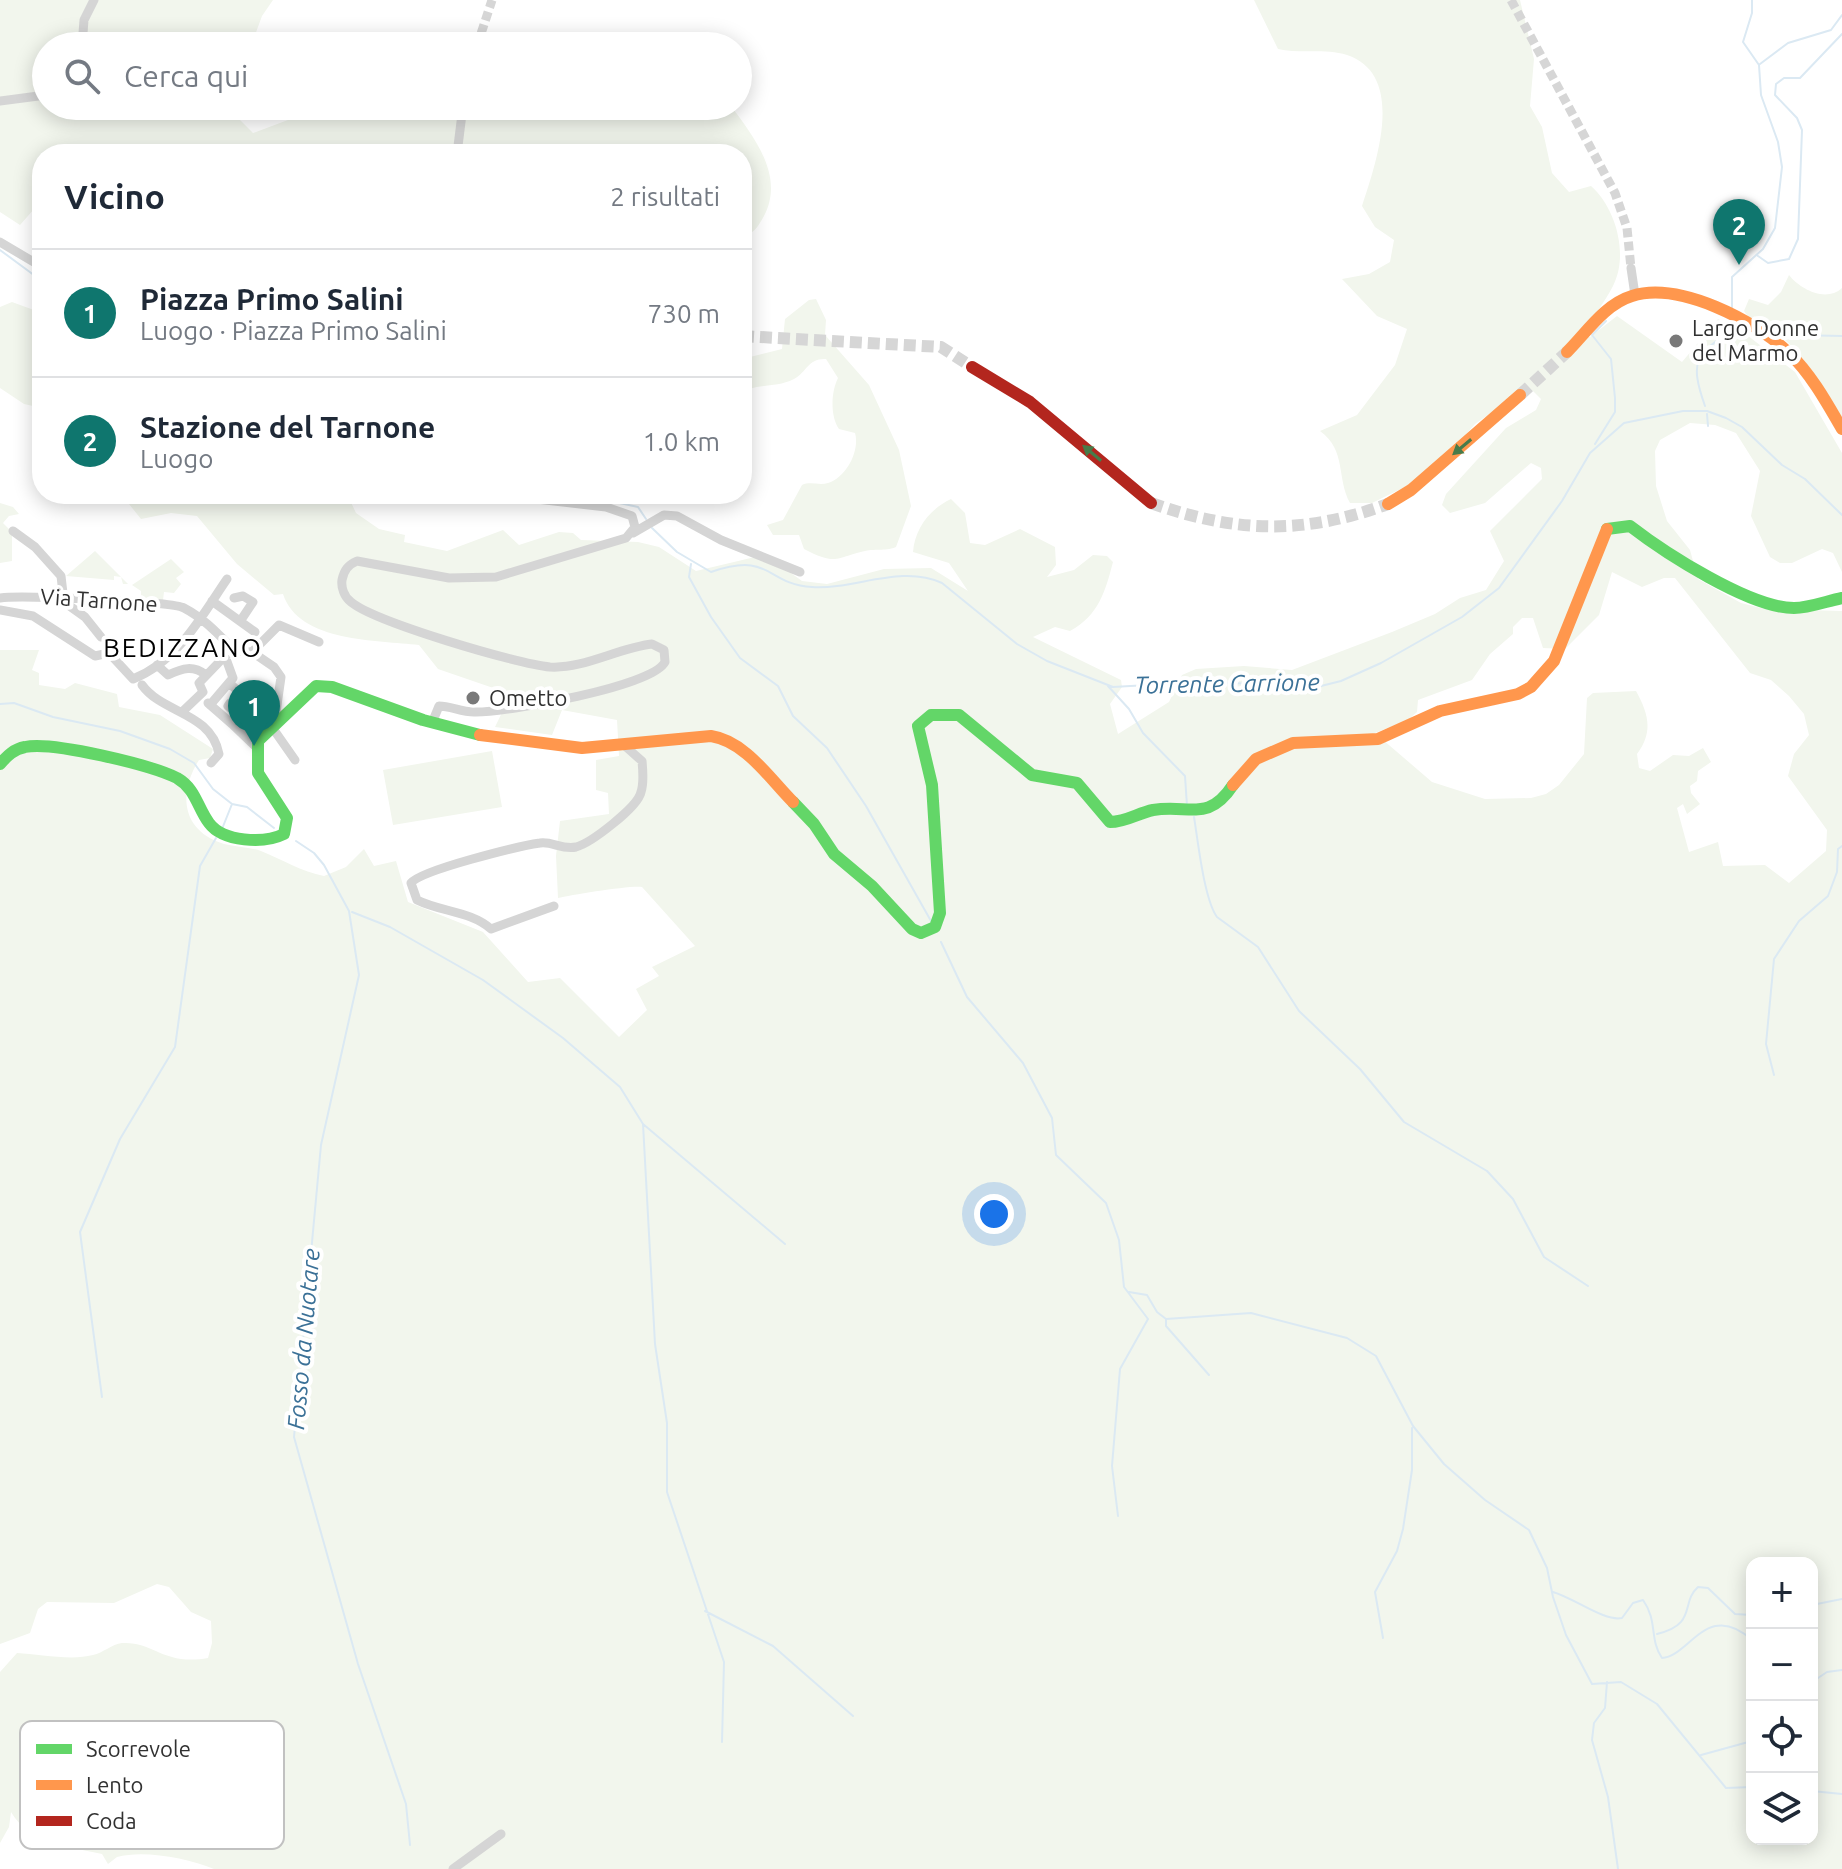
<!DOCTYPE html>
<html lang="it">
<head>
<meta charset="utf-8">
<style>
  :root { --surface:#fff; --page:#f2f2f3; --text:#1f2937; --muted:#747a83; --line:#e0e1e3; --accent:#0f766e }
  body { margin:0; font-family:Ubuntu,sans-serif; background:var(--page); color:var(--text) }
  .controls { position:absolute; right:24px; bottom:24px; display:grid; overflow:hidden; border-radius:16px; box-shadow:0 4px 20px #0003 }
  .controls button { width:72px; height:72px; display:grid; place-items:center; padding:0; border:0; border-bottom:2px solid var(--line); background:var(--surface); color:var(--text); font:40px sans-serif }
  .you { position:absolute; left:994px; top:1214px; width:28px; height:28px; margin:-20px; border:6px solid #fff; border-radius:50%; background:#1a73e8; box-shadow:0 0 0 12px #1a73e833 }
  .badge { display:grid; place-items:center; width:52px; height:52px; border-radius:50%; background:var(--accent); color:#fff; font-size:26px; font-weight:700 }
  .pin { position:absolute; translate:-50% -66px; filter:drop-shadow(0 2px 4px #0008) }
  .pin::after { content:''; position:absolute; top:42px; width:28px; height:24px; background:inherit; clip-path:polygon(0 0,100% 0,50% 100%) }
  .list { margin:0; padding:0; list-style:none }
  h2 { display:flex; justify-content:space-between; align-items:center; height:104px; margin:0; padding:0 32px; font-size:34px }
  h2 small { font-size:26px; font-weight:400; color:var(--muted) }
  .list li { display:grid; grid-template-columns:52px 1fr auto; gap:24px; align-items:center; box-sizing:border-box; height:128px; padding:0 32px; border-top:2px solid var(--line) }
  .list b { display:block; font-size:30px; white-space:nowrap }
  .list p { margin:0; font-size:26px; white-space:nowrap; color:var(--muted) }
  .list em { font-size:26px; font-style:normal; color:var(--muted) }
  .icon { flex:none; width:44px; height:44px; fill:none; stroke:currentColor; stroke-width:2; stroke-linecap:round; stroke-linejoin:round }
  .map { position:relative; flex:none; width:1842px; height:1869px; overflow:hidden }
  .search { position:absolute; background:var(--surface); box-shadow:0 4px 20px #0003; left:32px; top:32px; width:720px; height:88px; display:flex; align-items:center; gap:20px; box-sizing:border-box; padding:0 28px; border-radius:44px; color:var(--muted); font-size:30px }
  .panel { position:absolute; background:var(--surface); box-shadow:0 4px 20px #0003; left:32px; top:144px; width:720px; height:360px; border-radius:32px }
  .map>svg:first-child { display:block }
  .green { fill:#f2f6ed; fill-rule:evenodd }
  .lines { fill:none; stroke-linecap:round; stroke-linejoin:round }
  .stream { stroke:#dbe9f3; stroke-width:2 }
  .street-tunnel { stroke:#d6d6d6; stroke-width:9; stroke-dasharray:9 4.5; stroke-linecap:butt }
  .secondary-tunnel { stroke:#d6d6d6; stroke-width:12; stroke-dasharray:12 6; stroke-linecap:butt }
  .street { stroke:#d5d5d5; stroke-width:9 }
  .fast { stroke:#63d668; stroke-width:12 }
  .slow { stroke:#ff974d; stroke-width:12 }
  .jam { stroke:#b3261e; stroke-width:12 }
  .oneway { fill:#487b4a }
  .poi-dot { fill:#797979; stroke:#fff; stroke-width:3 }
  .labels { text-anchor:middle; stroke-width:8; stroke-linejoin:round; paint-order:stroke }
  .poi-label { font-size:22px; fill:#313131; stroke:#fff; text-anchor:start }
  .street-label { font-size:22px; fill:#313131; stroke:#fff }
  .water-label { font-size:24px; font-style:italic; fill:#3b7197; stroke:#fff }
  .quarter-label { font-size:26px; letter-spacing:2px; fill:#000; stroke:#fff }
  .key { fill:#fff; stroke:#c1c1c1; stroke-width:2 }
  .key-label { font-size:22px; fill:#313131 }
</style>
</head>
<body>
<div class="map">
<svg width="1842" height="1869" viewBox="0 0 1842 1869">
  <rect width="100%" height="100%" fill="#fff"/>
  <path class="green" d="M0 0H273L262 16 251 46H46V106H233L236 116 253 133 296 117 305 106H731C754 137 785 176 764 216 757 228 755 232 742 238V154H42V200L20 225 0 212Z
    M1254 0H1520L1534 59 1530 106 1542 127 1552 173 1569 192 1591 186C1616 208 1629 255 1613 286 1604 304 1591 317 1586 337H1590L1617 316 1682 362 1718 319 1743 332 1795 372 1842 453V572L1833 553 1822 549 1792 563H1780L1770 557 1751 516 1760 471 1736 433 1715 425 1690 423 1660 440 1655 451 1656 486 1667 521 1690 550 1698 579 1741 603 1765 609 1842 611V1869H214C187 1858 144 1850 117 1857L108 1864 102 1854C71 1847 29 1843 11 1812L9 1827 0 1843V1672L17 1653C39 1654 71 1661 93 1655 103 1653 112 1644 122 1643 153 1641 164 1666 208 1658L212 1643 211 1621 191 1612 169 1587 157 1584 114 1603 47 1602 38 1609 30 1633 0 1644V650H39L32 670 39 673V685L65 689 75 683 117 694 119 707 160 715 213 749 210 758 199 760C178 793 181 831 224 844 236 847 249 847 261 851 281 859 302 872 324 876L346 867 364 849 374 866 396 861 408 902 483 932 528 982 560 978 619 1037 647 1010 636 989 659 976 652 967 695 946 642 887C631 885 571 895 558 898L556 856 560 821 609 814 608 793 596 790V760L619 756 617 720 562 710 552 735 495 727 511 694 438 669 419 645C378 640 299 643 283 594L274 595 237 564 197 516 171 513 141 519 121 494H347L356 513 379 529 405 535 404 542 447 551 503 530 519 545 559 532 573 533 581 540 638 542 659 547 696 571 755 557 784 568 802 581 827 584 884 569 931 568 968 591 949 563 913 552C915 528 930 509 951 499L965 513 970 543 985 545 1020 529 1055 547 1056 565 1047 577 1074 570 1093 555 1107 556 1113 562C1105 592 1099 615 1070 631L1055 627 1033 637 1121 680 1122 687 1110 704 1118 734 1169 702 1182 675 1196 669 1244 666 1292 670 1392 632 1435 614 1460 598 1486 590 1504 561 1490 531 1542 479 1541 468 1531 463 1485 503 1450 513 1442 505 1446 494 1506 428 1536 410 1541 399 1533 391 1521 392 1475 424 1444 460 1415 482 1372 503H1350C1336 477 1347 451 1320 431L1357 415 1395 365 1407 329 1377 316 1342 279 1369 274 1390 262 1394 240 1375 227 1362 206C1376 163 1407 75 1347 55 1325 48 1300 54 1278 49ZM1612 572 1642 587 1664 578H1675L1750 673 1771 680 1789 696 1804 714 1809 735 1794 754 1788 776 1827 830 1826 851 1789 883 1765 865 1723 866 1718 842 1689 852 1677 808 1683 804 1687 814 1700 804 1691 793 1690 786 1697 781 1698 771 1711 762 1703 748 1689 756 1673 755 1650 771 1639 768 1637 754C1654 731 1648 713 1636 691L1593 693 1587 698 1584 754 1559 785 1546 794 1531 798 1485 799 1432 782 1375 733 1408 720 1417 712 1418 700 1472 680 1490 654 1513 634V627L1522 618H1533L1543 648 1565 649 1599 615ZM1752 1563H1812V1839H1752Z
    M1789 275C1800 289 1826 303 1842 288V417C1825 391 1809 361 1785 340 1773 328 1754 327 1744 311L1749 299 1768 305 1781 292Z
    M816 299 826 320 825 335 869 385 899 450 911 506 896 547C886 551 881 549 871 550 837 555 840 568 804 549L799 535H773L767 525 783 520 802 485C811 481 819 486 828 483 847 477 860 450 855 433L839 429C830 416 831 392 838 378L826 359C808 358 807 372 794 379 778 387 765 384 749 389L742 398V359L782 349 785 319 809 300Z
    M12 302 42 313V408L24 404 0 388V307Z
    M0 503 13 507 19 514 9 516 3 523 12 532V561L0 563Z
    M95 551 128 584H123L121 577 114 576V580L66 576Z
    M171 559 184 572 176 578 181 584 174 593 164 592 163 600 141 599V591L132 585Z
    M492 751 502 807 393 825 383 770Z"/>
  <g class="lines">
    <path class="stream" d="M1760 64 1788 43 1831 30 1842 15
      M0 250 42 281
      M1758 256 1768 263 1789 259 1798 239 1802 130 1797 118 1775 95 1776 84 1784 78H1800L1842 34
      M1732 309V277L1763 249 1775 228 1782 167 1778 142 1761 95 1759 65 1743 42 1752 13V0
      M1768 329 1794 335 1842 336
      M1705 406C1687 355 1699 354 1738 326
      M1707 414 1708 426
      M1595 444 1615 412V398L1611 359 1592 335 1606 321
      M578 494 638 507 646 519
      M652 528 677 552 711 572C772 551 765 584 812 587 854 590 901 564 942 583L1017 644 1047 661 1113 687 1200 682 1321 686 1341 681 1381 663 1462 617 1499 588 1562 501 1590 453 1624 423 1683 411H1707L1726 418 1742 427 1782 465 1805 479 1842 515
      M691 564 689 577 711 617 740 658 778 686 793 716 827 748 866 806 931 921
      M1108 686 1129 709 1143 733 1185 776 1187 806
      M0 704 14 703 53 717 120 731 170 749 194 763 213 789 232 804 247 807 274 828
      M1194 817C1198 841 1204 899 1217 917L1258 947 1299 1011 1360 1069 1404 1122 1487 1171 1513 1199 1544 1257 1588 1286
      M222 829 232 804
      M296 841 314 853 324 865 349 911 359 975 321 1145 294 1437 358 1664 406 1804 410 1845
      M352 912 390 927 483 980 563 1038 620 1087 643 1124 655 1344 667 1423V1492L724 1662 722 1742
      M941 942 967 997 1023 1063 1052 1118 1056 1155 1106 1203 1119 1240 1124 1287 1148 1319 1120 1369 1112 1466 1118 1516
      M1774 1075 1766 1044 1774 959 1799 921 1828 896 1837 872 1838 849 1842 846
      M643 1124 785 1244
      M1129 1292 1147 1295 1157 1312 1166 1319V1326L1209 1375
      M1166 1319 1251 1313 1347 1338 1376 1356 1413 1426 1444 1464 1485 1500 1529 1530 1547 1568 1553 1597 1566 1635 1592 1684 1621 1682 1657 1704 1726 1788 1752 1787
      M102 1397 80 1232 120 1139 175 1047 200 866 216 838
      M1553 1592C1574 1598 1605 1622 1622 1618L1633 1603 1643 1600C1658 1621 1649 1639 1662 1658 1689 1657 1707 1599 1752 1640
      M1812 1605 1842 1599
      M705 1611 773 1646 853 1716
      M1657 1634C1698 1624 1680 1603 1698 1587L1708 1588 1735 1614 1752 1615
      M1383 1638 1375 1592 1397 1551 1403 1529 1412 1470V1428
      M1607 1682 1605 1708 1594 1723 1592 1740 1608 1797 1618 1869
      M1812 1682 1827 1672 1842 1670
      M1701 1755 1752 1741
      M1812 1791 1842 1794"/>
    <path class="street-tunnel" d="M1511 0 1615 193 1627 228 1631 268
      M477 46 492 0"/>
    <path class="secondary-tunnel" d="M742 336 941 347 972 367
      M1520 395 1567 352
      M1151 503C1236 533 1303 535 1388 504"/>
    <path class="street" d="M82 46 84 20 94 0
      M0 101 46 95
      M457 154 463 106
      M0 242 42 267
      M1631 268 1635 295
      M13 531 35 547 61 576 64 602 85 617 101 637
      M633 533 664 515 677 516 721 540 800 572
      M0 598C18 595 171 601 184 608 205 619 219 635 235 651L252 652
      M234 598 243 596 253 602 241 620
      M212 601 255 632
      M0 610 33 616 95 656 109 653 133 679C178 661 201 617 227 579
      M252 652 274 667 281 677 274 726
      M252 652 279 625 319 642
      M157 665 168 675C183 668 193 665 206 675
      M229 683 260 710 295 760
      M142 685C163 714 211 712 219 754L211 763
      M208 703 232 724
      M230 703 228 706 238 714 250 700
      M210 705 233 678 225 656
      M182 712 203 692 199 683 225 656 235 651
      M238 714 232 724 256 747
      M432 723 439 706C451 706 463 713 476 712 507 712 652 687 665 662L664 650 652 644C618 648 584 669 550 667 517 664 375 622 351 602 344 597 341 587 342 580 344 570 348 565 357 561L449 578 496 577 626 538 635 527 632 516 606 507 492 494
      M554 906 491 929C471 911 441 912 417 900L411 883C421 870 519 846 540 843 552 841 562 850 576 847 591 843 638 807 641 792 644 783 643 771 642 761L625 746
      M453 1869 501 1834"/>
    <path class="fast" d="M1607 529 1630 526C1665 553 1750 608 1794 608 1809 608 1827 601 1842 598
      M0 764C7 756 14 749 25 747 52 741 151 765 177 778 196 789 197 807 209 823 223 842 264 844 284 834L287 818 258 773V741L316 686 332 687 423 720 480 735
      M793 802 814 824 834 854 872 886 912 929 921 933 935 927 940 913 932 785 918 726 931 715H959L1032 775 1077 783 1110 822C1126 822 1138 813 1153 810 1189 804 1208 823 1233 785"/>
    <path class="slow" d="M1567 352C1586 333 1605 304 1632 296 1679 281 1756 321 1789 353 1811 374 1827 403 1842 429
      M1388 504 1411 490 1520 395
      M480 735 582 748 711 736C745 741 770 779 793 802
      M1233 785 1256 759 1293 743 1378 739 1440 711 1518 694 1531 687 1554 661 1607 529"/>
    <path class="jam" d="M972 367 1030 402 1151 503"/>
  </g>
  <defs><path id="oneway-solid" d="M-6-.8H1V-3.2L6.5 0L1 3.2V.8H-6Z" transform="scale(2)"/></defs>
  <g class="oneway">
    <use href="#oneway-solid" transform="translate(1462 447) rotate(140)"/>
    <use href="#oneway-solid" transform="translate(1092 453) rotate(-140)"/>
  </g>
  <g class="poi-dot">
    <circle cx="1676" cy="341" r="8"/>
    <circle cx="473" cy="698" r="8"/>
  </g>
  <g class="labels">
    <g class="poi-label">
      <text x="1692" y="336">Largo Donne<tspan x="1692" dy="25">del Marmo</tspan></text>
      <text x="489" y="706">Ometto</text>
    </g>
    <g class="street-label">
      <text transform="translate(99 600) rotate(4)" y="8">Via Tarnone</text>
    </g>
    <g class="water-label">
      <text transform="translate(1227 684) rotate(-1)" y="8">Torrente Carrione</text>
      <text transform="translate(304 1339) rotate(-85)" y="8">Fosso da Nuotare</text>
    </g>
    <g class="quarter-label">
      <text x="183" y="657">BEDIZZANO</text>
    </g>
  </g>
  <rect x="20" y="1721" width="264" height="128" rx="12" class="key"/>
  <rect x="36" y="1744" width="36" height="10" fill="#63d668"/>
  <rect x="36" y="1780" width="36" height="10" fill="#ff974d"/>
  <rect x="36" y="1816" width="36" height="10" fill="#b3261e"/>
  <g class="key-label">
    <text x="86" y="1757">Scorrevole</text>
    <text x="86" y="1793">Lento</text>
    <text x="86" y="1829">Coda</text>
  </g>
</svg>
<div class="controls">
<button>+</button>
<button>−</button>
<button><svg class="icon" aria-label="locate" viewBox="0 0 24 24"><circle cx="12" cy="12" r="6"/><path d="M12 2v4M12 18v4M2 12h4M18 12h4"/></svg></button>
<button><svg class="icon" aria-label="layers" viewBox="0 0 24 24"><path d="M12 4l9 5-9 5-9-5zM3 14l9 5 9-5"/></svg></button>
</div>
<div class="you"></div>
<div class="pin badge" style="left:254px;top:746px">1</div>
<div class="pin badge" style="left:1739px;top:265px">2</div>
<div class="search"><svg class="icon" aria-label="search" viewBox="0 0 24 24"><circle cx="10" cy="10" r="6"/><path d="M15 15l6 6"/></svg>Cerca qui</div>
<section class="panel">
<h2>Vicino<small>2 risultati</small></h2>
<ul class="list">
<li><span class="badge">1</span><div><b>Piazza Primo Salini</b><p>Luogo · Piazza Primo Salini</p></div><em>730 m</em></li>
<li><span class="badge">2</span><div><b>Stazione del Tarnone</b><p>Luogo</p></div><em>1.0 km</em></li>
</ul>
</section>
</div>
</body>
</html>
